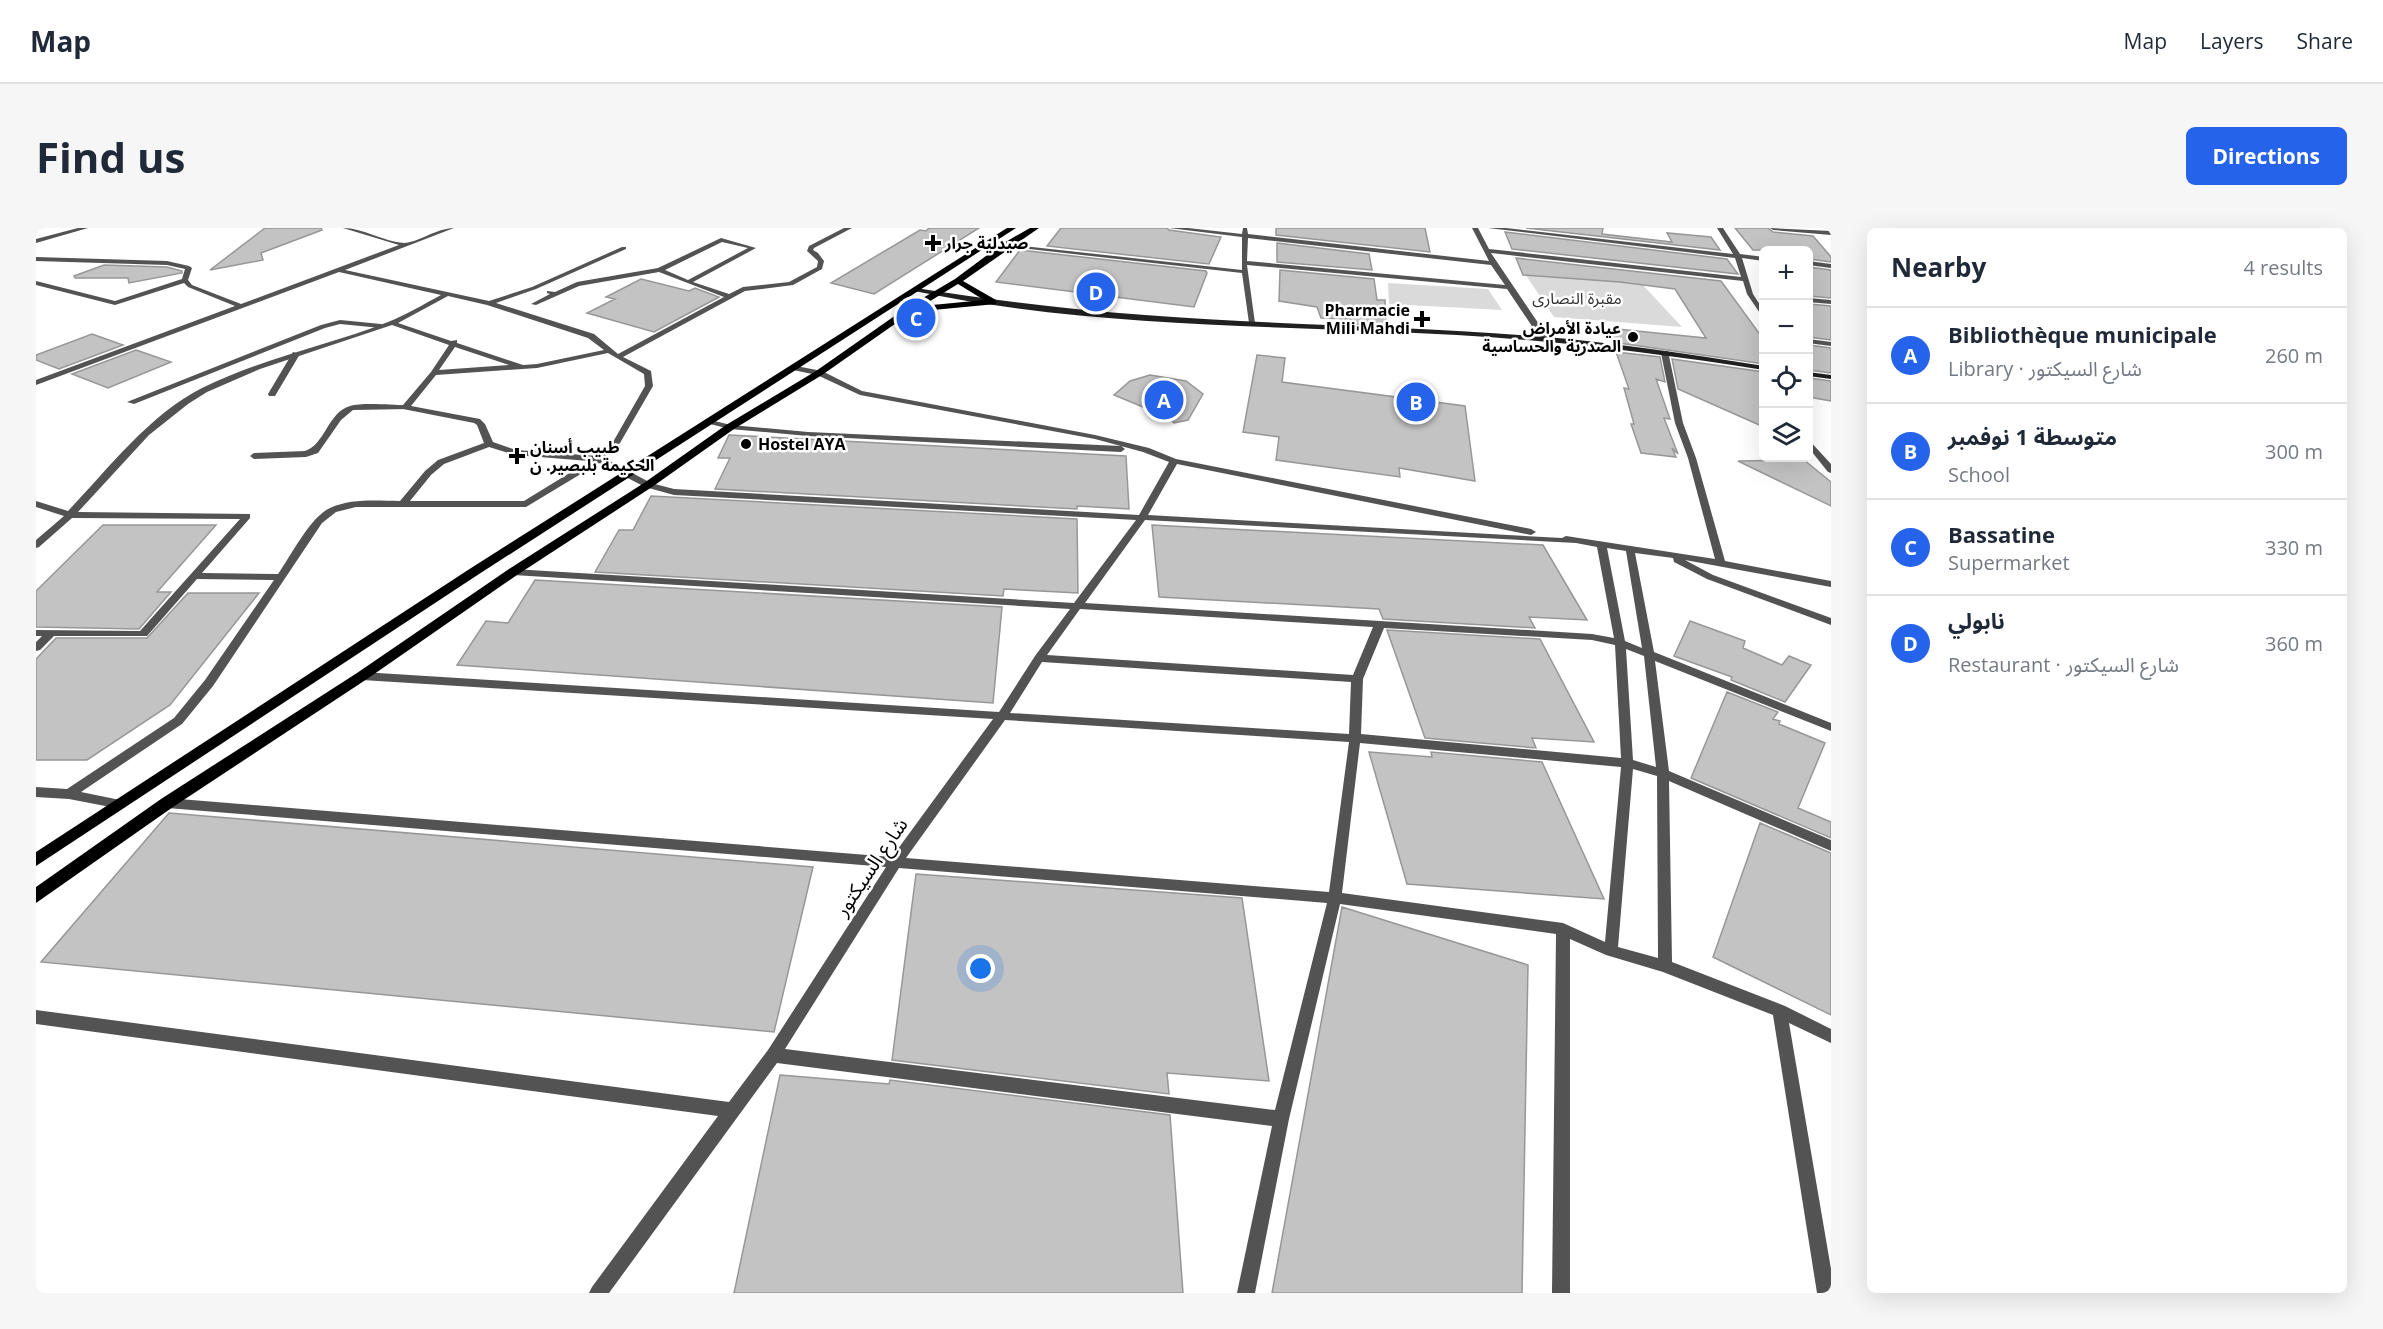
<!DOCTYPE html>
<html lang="en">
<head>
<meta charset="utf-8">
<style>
  :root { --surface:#fff; --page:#f6f6f7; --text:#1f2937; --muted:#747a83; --line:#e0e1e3; --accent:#2563eb }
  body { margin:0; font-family:"Open Sans","Noto Sans Arabic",sans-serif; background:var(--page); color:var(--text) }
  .controls { position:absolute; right:18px; top:18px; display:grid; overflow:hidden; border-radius:9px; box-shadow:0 6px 24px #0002 }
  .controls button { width:54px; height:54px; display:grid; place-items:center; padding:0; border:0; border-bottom:2px solid var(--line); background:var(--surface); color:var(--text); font:30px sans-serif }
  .you { position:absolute; left:945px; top:741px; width:21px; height:21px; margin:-15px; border:4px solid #fff; border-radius:50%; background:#1a73e8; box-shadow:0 0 0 9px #1a73e833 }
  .badge { display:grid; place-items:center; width:39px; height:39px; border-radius:50%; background:var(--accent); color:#fff; font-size:20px; font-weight:700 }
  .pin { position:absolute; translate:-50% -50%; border:3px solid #fff; box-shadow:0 2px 6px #0006 }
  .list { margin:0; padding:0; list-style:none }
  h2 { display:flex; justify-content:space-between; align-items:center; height:78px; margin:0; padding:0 24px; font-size:26px }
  h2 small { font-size:20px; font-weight:400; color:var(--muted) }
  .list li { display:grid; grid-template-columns:39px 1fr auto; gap:18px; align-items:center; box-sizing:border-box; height:96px; padding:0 24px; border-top:2px solid var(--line) }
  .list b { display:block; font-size:22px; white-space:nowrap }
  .list p { margin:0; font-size:20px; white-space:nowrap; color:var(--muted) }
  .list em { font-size:20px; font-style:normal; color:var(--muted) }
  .icon { flex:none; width:33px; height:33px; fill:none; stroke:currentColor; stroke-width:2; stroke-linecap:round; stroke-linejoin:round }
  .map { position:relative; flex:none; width:1795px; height:1065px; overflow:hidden; border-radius:9px }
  header { display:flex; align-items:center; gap:36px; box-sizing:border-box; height:84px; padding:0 30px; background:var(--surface); border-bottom:2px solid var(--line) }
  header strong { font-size:28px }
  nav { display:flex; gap:33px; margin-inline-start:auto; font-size:21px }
  .intro { display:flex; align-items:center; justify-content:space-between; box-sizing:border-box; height:144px; padding:0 36px }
  h1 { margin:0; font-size:42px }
  .button { padding:15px 27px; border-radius:9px; background:var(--accent); color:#fff; font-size:21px; font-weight:700 }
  main { display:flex; gap:36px; padding:0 36px }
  aside { flex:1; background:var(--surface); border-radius:9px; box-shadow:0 6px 24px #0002 }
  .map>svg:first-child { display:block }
  .green { fill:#dadada }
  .building { fill:#c3c3c3; stroke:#979797; stroke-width:1.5 }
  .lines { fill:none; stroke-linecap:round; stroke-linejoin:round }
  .lane { fill:#535353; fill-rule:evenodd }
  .street { fill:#535353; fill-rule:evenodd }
  .secondary { fill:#202020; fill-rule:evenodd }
  .primary { fill:#000; fill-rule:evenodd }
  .poi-dot { fill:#000; stroke:#fff; stroke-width:2 }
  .labels { text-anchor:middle; stroke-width:5; stroke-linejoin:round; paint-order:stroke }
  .far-poi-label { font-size:16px; font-weight:bold; fill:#000; stroke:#fff; text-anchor:start }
  .far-park-label { font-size:16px; fill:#313131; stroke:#fff }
  .street-label { font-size:20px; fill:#000; stroke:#fff }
</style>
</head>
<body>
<header>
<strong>Map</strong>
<nav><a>Map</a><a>Layers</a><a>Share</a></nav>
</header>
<div class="intro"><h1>Find us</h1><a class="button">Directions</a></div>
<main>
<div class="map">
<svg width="1795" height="1065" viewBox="0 0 1795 1065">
  <rect width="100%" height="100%" fill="#fff"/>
  <path class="green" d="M1487 43 1605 55 1646 99 1518 89Z
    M1352 55 1452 61 1466 82 1353 76Z"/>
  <path class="building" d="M229 0H285L286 2 225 25 227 32 174 42Z
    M893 0H943L838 66 795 55 884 2 890 3Z
    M1025 0H1131L1133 2 1185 9 1173 36 1011 18Z
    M1240 0H1389L1394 24 1240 7Z
    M1490 0H1567L1566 6 1636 14 1631 5 1675 9 1684 22Z
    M1699 0H1732L1737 4 1777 8 1795 29V34L1773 31V22H1717Z
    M1469 4 1691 31 1702 46 1476 21Z
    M1241 15 1333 26 1336 42 1241 34Z
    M984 22 1170 43 1171 45 1158 79 960 54Z
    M1480 30 1685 53 1728 112V136L1576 114 1572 100 1670 110 1639 61 1584 54 1487 47Z
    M68 37 131 39 146 43V45L93 55 92 50H39L38 48Z
    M1773 39 1795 42V70L1773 68Z
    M1244 42 1338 51 1341 72H1349L1350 97 1314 96V91L1285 90 1281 79 1243 73Z
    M605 51 653 63 659 60 683 69 618 104 551 85 579 71 570 69Z
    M1773 76 1795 78V112L1773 109Z
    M56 106 87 117 23 141 0 132V127Z
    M1773 117 1795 120V145L1773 142Z
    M100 122 135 134 72 160 36 146Z
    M1580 124 1624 129 1629 154 1620 151 1634 191 1628 190 1642 226 1636 220 1640 229 1605 225 1595 196H1598L1588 160 1593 161Z
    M1221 127 1249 130 1246 154 1429 178 1439 253 1363 240 1364 249 1240 232 1243 209 1207 204Z
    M1636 131 1728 144V199L1642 161Z
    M1114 147 1150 153 1167 166 1152 192 1138 195 1125 181 1107 179 1078 167 1094 153Z
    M1773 150 1795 153V173L1773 169Z
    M693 207 1090 228 1093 281 1041 278V281L679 261 694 230H682Z
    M1768 232 1795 254V278L1702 233Z
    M615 268 1041 291 1042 365 968 361 967 368 559 344 583 302H597Z
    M67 297H180L121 364H135L103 401 0 399V363Z
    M1116 297 1507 317 1551 392 1493 389 1499 400 1347 391 1343 381 1123 369Z
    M499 352 966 379 957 475 421 437 450 393 472 395Z
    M152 365H223L134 477 51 532H0V431L20 410H111Z
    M1654 393 1709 413 1707 420 1746 437 1753 428 1775 437 1749 474 1695 452 1696 449 1638 428Z
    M1351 402 1504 411 1558 514 1496 510 1500 520 1389 510Z
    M1691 464 1742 484 1737 491 1744 493 1743 496 1789 515 1762 580 1795 594V610L1655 550Z
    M1333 524 1396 529 1395 524 1506 534 1568 671 1371 656Z
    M133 585 777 639 738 804 5 734Z
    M1724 595 1795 625V787L1677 729Z
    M880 646 1206 670 1233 853 1131 845 1133 866 856 832Z
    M1306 679 1492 737 1486 1065H1236Z
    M744 847 853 856 854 852 1134 887 1147 1065H698Z"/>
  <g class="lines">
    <path class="lane" d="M304 92 345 96 348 98 345 100 304 96 289 100 98 176 91 174 285 97Z
      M257 124 264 126 239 168H233L232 166Z
      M370 177H373V181L317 182 305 192 282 225 270 229 218 231 214 228 218 225 269 223C289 217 292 184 314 178 326 174 356 177 370 177Z"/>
    <path class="street" d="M42 0H52L0 15V11Z
      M307 0C328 0 348 14 368 15 381 15 401 0 418 0L309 42 453 73 496 59 586 19H590V21L500 61 460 75 558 106 582 126 688 69 623 44 543 58 500 77 495 76 514 66 511 65V63L519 64 541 54 622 40 685 10 720 20 657 54 693 66 707 59 753 54 781 39 782 33 771 23 773 18 808 0H816L778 20 777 22 782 25 788 33 786 41 757 57 709 63 587 129 615 143 617 158 584 215 568 230 615 255 638 261 1103 287 1133 234 1107 224 1059 211 824 167 781 147 757 142 756 140 760 138 786 143 826 163 1059 207 1113 220 1140 231 1495 301 1500 304 1495 307 1141 236 1112 287 1526 310 1530 308 1679 331 1652 230 1639 195 1625 125 1632 123 1647 195 1660 230 1689 333 1795 353V359L1649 332 1677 347 1795 390V397L1671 351 1638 334 1637 330 1599 325 1618 424 1795 495V503L1619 433 1633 543 1795 612V623L1633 553 1636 734 1749 778 1795 801V815L1753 795 1795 1041V1065H1781L1737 787 1627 744 1570 727 1534 711V1065H1516L1520 706 1304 676 1253 891 1219 1065H1201L1236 898 741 835 573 1065H553L556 1059 682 888 0 796V782L693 874 732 822 850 639 131 580 127 578 125 575 127 572 131 570 856 629 957 491 326 452 320 448 326 444 963 484 999 428 1034 381 477 347 472 344 477 341 1038 375 1100 292 638 267 609 259 563 235 490 279H320L300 284 286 295 177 458 146 496 45 564 89 573 91 576 89 579 85 581 33 571 0 569V559L31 561 138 490 169 452 238 352 161 351 111 408H18L4 422 0 423V414L6 408H0V402L104 403 204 291 36 290 3 319 0 320V312L28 288 0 279V273L32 283C72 241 114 186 166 160 226 130 291 118 352 94 370 87 388 76 405 67L303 44 0 157V152L199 78 152 59 148 55 79 77 0 57V53L79 73 146 51 149 41 131 37 0 33V29L131 33 153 38 156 40 152 52 156 57 205 76 363 17ZM686 14 712 20 652 52 629 42ZM412 68 451 77 552 110 568 122 501 136 487 137 421 115V112L415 113 362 95ZM356 97 413 117 395 144 367 177V181L438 195 441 197 448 215 402 232 389 243 364 273C342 273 316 270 294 280 274 289 255 328 242 346L166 345 214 290V286L42 284 113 207 152 176 171 164 224 141ZM419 119 473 137 403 142ZM572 125 608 146 609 158 577 214 561 228 480 222 457 214 449 196 444 191 375 178 400 147 501 140ZM453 219 479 227 553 233 488 273H374L395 247 408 236ZM1109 292 1540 315 1561 319 1578 410 1556 406 1049 375ZM1571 320 1590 323 1606 420 1589 413ZM1044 381 1337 399 1317 447 1011 427ZM1348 400 1556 412 1579 417 1585 530 1325 506 1327 451ZM1590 421 1608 428 1620 539 1597 532ZM1006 434 1315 454 1313 506 974 485ZM969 492 1313 514 1293 664 870 630ZM1324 515 1585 539 1569 714 1527 695 1306 665ZM1597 541 1621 548 1622 730 1582 719ZM863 640 1291 675 1239 882 749 821Z
      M1133 0H1152L1206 6 1207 0H1211L1212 6 1453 33 1436 0H1442L1453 21 1705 49 1699 30 1452 0H1470L1697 26 1681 0H1687L1704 26 1728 29V33L1706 30 1717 66 1728 83V91L1711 66 1707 53 1455 25 1513 111 1512 113H1506L1471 61 1211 37 1219 95 1216 97 1213 95 1206 45 966 18 969 16 1206 42V9ZM1212 10 1455 37 1469 57 1211 33Z
      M1734 0 1795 3V7L1737 2Z
      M1772 33 1795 36V40L1772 37Z
      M1772 70 1795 72V76L1772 74Z
      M1772 111 1795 114V118L1772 115Z
      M670 191 695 197 772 204 1085 218 1089 221 1085 224 772 208 694 201 670 195Z
      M1772 211 1795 236V245L1792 244 1772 219Z"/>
    <path class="secondary" d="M880 60C956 72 1032 82 1109 87 1239 97 1369 98 1498 108 1575 114 1651 126 1728 138V142C1625 126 1524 113 1421 107 1240 97 1055 100 878 63L877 62Z
      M1772 144 1795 147V151L1772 148Z"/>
    <path class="primary" d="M971 0H980L440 348 0 638V624L432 342Z
      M994 0H1003L927 53 960 72V76L876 84 786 147 698 201 616 259 481 347 331 451 137 579 0 675V659L125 571 321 445 473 341 608 255 690 197 780 143 870 80 919 51 966 16ZM922 56 948 72 886 78Z"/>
  </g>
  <g class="poi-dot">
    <path d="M894 6h6v6h6v6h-6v6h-6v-6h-6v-6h6z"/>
    <path d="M1383 82h6v6h6v6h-6v6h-6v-6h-6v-6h6z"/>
    <circle cx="1597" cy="109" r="6"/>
    <circle cx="710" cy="216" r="6"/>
    <path d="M478 219h6v6h6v6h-6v6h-6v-6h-6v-6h6z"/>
  </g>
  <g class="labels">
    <g class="far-poi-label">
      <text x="909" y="21">صيدلية جرار</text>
      <text x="1374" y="88" text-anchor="end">Pharmacie<tspan x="1374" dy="18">Mili Mahdi</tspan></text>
      <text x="1585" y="106" text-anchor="end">عيادة الأمراض<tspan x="1585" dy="18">الصدرية والحساسية</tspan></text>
      <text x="722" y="222">Hostel AYA</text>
      <text x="494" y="225">طبيب أسنان<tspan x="494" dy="18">الحكيمة بلبصير. ن</tspan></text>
    </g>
    <g class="far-park-label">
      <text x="1541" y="76">مقبرة النصارى</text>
    </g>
    <g class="street-label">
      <text transform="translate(835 639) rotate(-56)" y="7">شارع السيكتور</text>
    </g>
  </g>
</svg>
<div class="controls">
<button>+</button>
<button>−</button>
<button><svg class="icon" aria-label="locate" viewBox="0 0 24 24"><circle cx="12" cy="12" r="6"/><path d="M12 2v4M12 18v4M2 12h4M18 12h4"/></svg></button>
<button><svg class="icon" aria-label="layers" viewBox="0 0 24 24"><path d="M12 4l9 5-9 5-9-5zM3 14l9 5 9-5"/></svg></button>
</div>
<div class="you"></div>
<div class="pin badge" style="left:1128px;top:172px">A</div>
<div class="pin badge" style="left:1380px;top:174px">B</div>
<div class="pin badge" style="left:880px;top:90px">C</div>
<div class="pin badge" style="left:1060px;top:64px">D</div>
</div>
<aside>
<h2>Nearby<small>4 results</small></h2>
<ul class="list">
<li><span class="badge">A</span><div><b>Bibliothèque municipale</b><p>Library · شارع السيكتور</p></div><em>260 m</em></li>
<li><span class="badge">B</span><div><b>متوسطة 1 نوفمبر</b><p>School</p></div><em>300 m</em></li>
<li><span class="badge">C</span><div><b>Bassatine</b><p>Supermarket</p></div><em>330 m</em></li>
<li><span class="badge">D</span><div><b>نابولي</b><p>Restaurant · شارع السيكتور</p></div><em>360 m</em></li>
</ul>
</aside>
</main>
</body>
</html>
